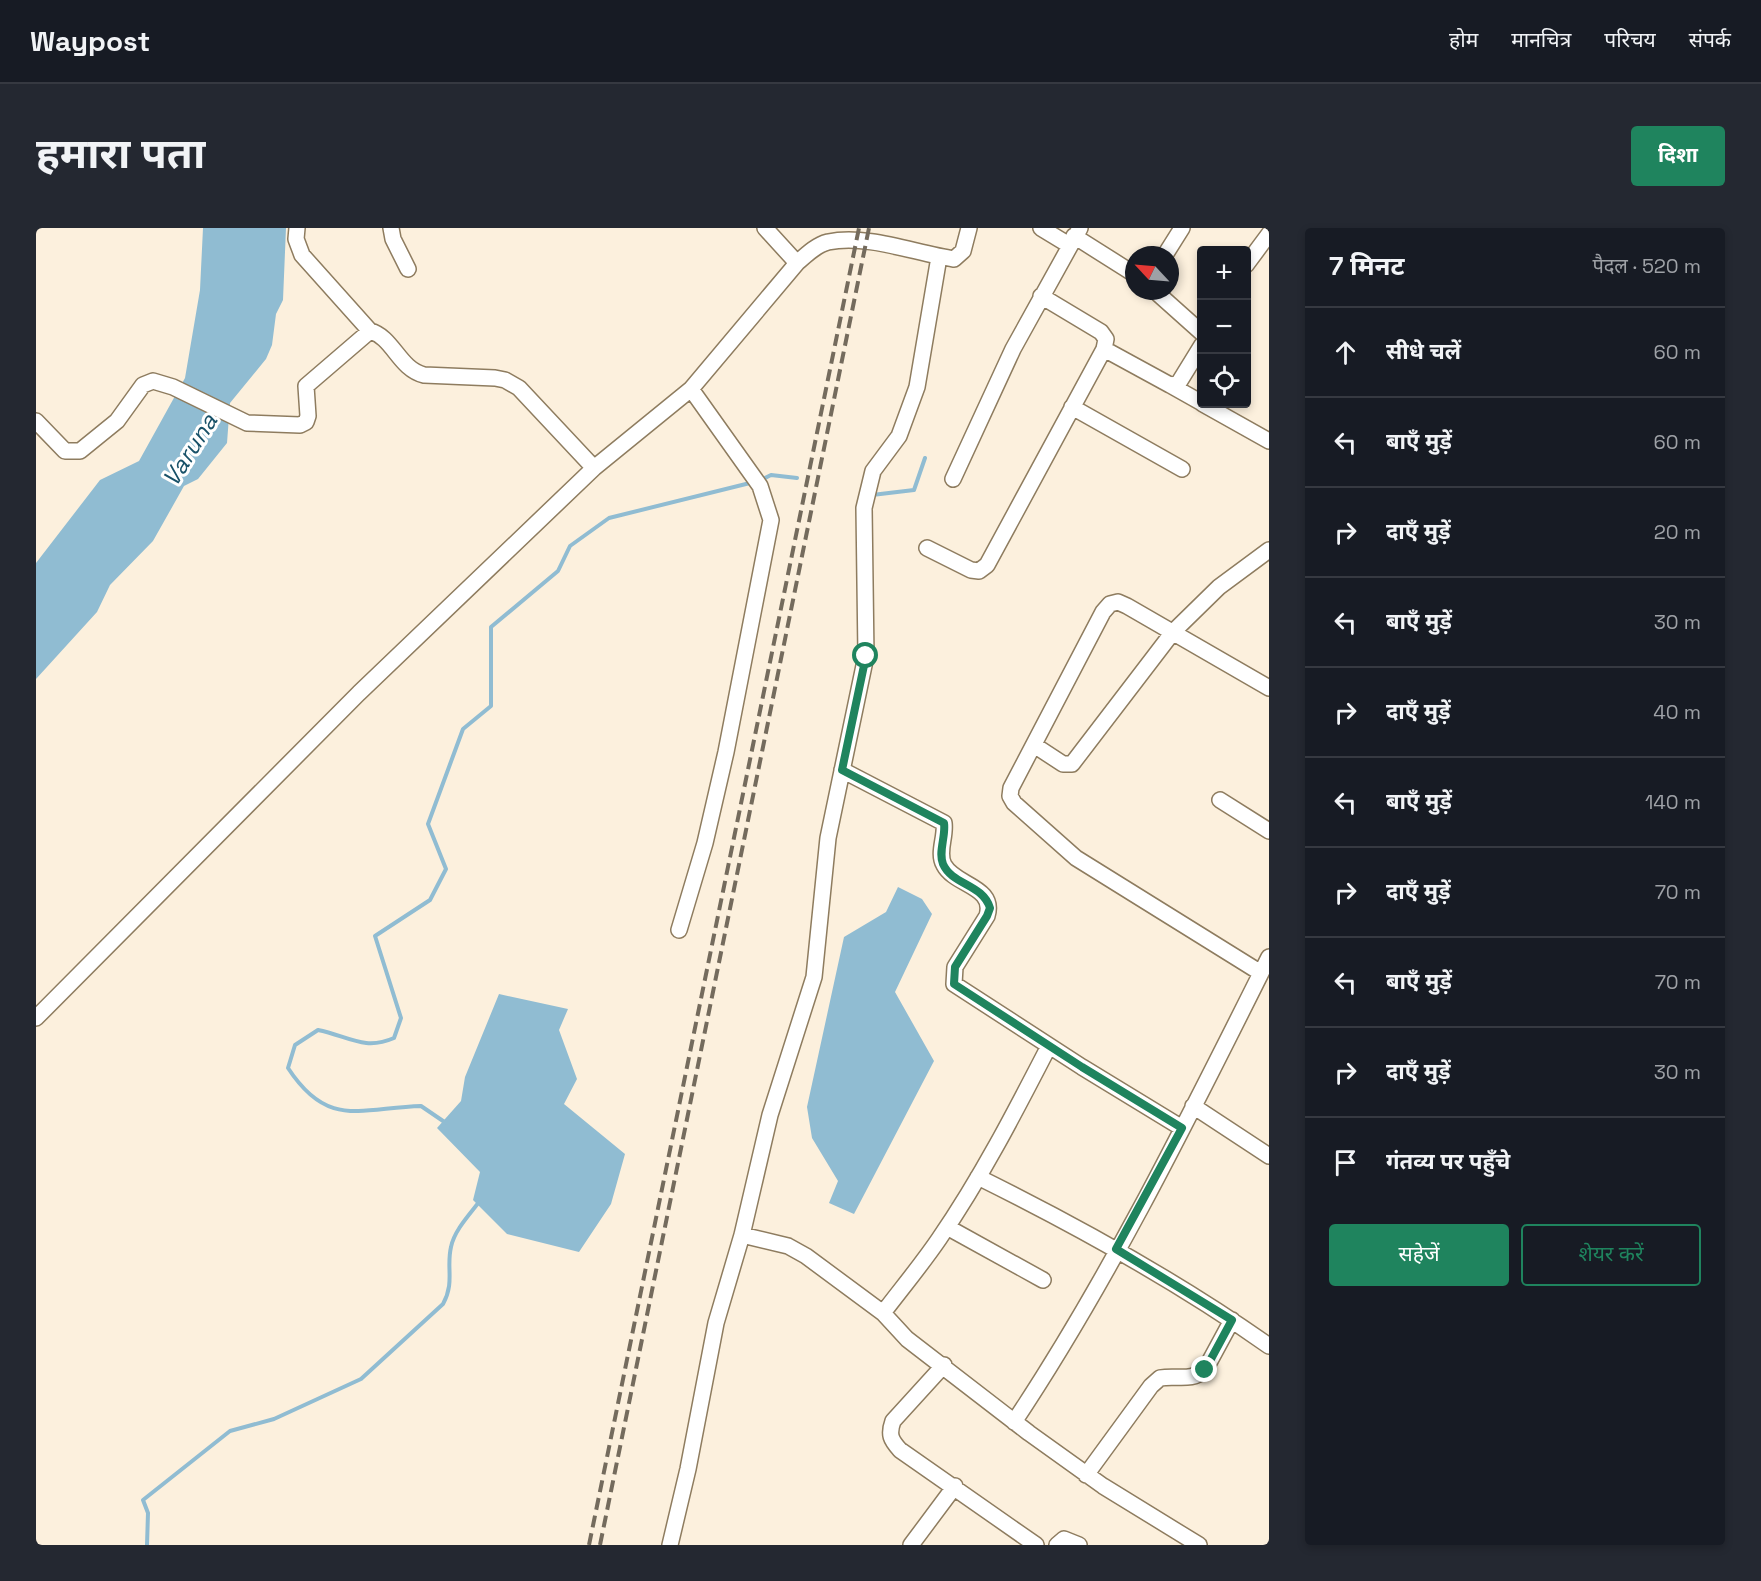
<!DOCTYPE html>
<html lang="hi">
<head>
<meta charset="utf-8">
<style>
  :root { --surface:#171b24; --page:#242831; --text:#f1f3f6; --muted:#9ea1a6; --line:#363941; --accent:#1f845e }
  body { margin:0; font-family:"Space Grotesk","Noto Sans Devanagari",sans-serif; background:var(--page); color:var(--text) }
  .controls { position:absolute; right:18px; top:18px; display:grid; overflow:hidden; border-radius:6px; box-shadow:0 3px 9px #0003 }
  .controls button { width:54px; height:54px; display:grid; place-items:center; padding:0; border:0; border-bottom:2px solid var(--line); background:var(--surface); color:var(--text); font:30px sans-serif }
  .compass { position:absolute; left:1089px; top:18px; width:54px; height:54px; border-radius:50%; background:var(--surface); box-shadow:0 3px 9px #0003; rotate:296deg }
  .stop { position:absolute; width:18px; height:18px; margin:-14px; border:4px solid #1f845e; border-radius:50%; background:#fff }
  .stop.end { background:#1f845e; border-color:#fff; box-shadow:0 2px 6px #0008 }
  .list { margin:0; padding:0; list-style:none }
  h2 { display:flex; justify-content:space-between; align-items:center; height:78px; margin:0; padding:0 24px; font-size:26px }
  h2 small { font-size:20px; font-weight:400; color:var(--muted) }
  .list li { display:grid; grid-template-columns:39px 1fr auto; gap:18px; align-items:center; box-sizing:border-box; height:90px; padding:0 24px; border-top:2px solid var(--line) }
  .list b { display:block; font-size:22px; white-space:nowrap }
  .list em { font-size:20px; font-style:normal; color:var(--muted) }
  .actions { display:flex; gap:12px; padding:18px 24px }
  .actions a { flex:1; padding:14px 0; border:2px solid var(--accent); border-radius:6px; text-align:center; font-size:21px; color:var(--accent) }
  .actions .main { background:var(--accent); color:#fff }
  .icon { flex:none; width:33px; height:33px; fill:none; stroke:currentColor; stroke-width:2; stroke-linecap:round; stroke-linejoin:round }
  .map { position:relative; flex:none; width:1233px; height:1317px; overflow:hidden; border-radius:6px }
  header { display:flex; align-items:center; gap:36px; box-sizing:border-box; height:84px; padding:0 30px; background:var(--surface); border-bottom:2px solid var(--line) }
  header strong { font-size:28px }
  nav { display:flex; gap:33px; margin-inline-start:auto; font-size:21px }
  .intro { display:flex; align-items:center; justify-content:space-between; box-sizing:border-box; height:144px; padding:0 36px }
  h1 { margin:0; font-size:42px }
  .button { padding:15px 27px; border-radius:6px; background:var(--accent); color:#fff; font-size:21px; font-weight:700 }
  main { display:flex; gap:36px; padding:0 36px }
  aside { flex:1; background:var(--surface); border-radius:6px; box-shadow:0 3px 9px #0003 }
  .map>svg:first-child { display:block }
  .water { fill:#90bcd2 }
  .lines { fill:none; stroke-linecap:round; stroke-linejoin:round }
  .stream { stroke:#90bcd2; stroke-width:4 }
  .minor-casing { stroke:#8e7c5f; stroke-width:18 }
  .minor { stroke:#fff; stroke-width:15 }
  .rail { stroke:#746b5d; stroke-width:4; stroke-dasharray:12 6; stroke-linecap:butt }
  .route { stroke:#1f845e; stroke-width:8 }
  .labels { text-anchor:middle; stroke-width:6; stroke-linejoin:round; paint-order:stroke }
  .water-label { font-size:24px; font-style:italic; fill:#185168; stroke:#fff }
</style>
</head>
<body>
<header>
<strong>Waypost</strong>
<nav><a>होम</a><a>मानचित्र</a><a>परिचय</a><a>संपर्क</a></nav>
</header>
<div class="intro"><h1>हमारा पता</h1><a class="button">दिशा</a></div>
<main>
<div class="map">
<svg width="1233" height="1317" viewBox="0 0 1233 1317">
  <rect width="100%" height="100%" fill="#fcf0dd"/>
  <path class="water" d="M167 0H250L247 72 240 86 236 117 230 131 194 175 191 215 162 251 148 258 117 313 74 357 61 384 0 451V335L64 252 103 233 149 150 164 62Z
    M862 659 886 671 896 686 859 764 898 833 818 986 793 975 802 953 776 910 771 879 808 709 850 684Z
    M463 766 532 781 523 802 541 851 528 876 589 926 575 976 543 1024 471 1006 437 972 444 944 401 900 425 873 429 849Z"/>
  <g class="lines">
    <path class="stream" d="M725 252 735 247 761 250
      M836 267 878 262 889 230
      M410 895 385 878C324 880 292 901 252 840L259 817 282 802C312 808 328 823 358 810L365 790 339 708 394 672 410 641 392 596 427 501 455 478V399L522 343 534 318 573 290 718 254
      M111 1317 112 1285 107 1272 194 1203 238 1191 325 1151 407 1076C419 1054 410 1040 415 1019 418 1003 433 987 443 974"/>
    <g class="minor-casing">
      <path id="minor" d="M261 0 260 11 266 27 334 103
        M355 0 357 11 372 41
        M729 0 761 35
        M1005 0 1033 17
        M1038 8 1098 46
        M1129 27 1146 0
        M1210 37 1233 6
        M1119 63 1166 105
        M1068 121 1134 157 1142 156 1166 117
        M1134 157 1166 175
        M1167 176 1233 213
        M1036 179 1146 241
        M0 193 29 223H44L81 193 107 157 117 153 137 159 211 195 264 197 270 194 272 188 270 158 334 103C357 109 363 141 388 147L459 150 469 152 483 160 558 240
        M917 251 977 121 1044 0
        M891 320 935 342 943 343 951 337 1068 121 1070 111 1065 104 1005 68
        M998 517 1027 536H1036L1137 404 1183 359 1233 322
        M806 542 908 595C910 609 901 625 908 637 919 658 960 658 951 688L919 739 918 756 1046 839 1146 900
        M1184 572 1233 603
        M643 702 669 615 690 524 735 292 724 258 655 161
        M1225 745 1040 630 978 575 974 568 975 560 1067 384 1074 376 1082 374 1091 378 1233 460
        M0 790 323 465 558 240 655 161 761 35C770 27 780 17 792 14 832 6 878 25 918 31L927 23 933 0
        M1157 878 1233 928
        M942 949C1043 999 1141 1053 1233 1118
        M911 999 1007 1052
        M706 1007 752 1018 770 1028 847 1085 871 1111 993 1205 1067 1258 1163 1317
        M847 1085C866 1060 886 1036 903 1011 945 950 979 884 1013 818
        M908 1137 857 1193C852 1207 855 1212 864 1222L1000 1317
        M978 1194C1074 1050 1156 883 1233 729
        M1050 1247 1115 1158 1124 1150C1141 1147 1155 1154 1169 1142L1196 1092
        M634 1317 652 1241 680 1095 706 1007 734 887 778 749 792 610 830 428 828 280 837 243 863 208 881 159 903 29
        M875 1317 919 1258
        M1021 1317 1028 1311 1043 1317"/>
    </g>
    <use href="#minor" class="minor"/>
    <path class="rail" d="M553 1317 823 0
      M564 1317 833 0"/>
  </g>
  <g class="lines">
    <path class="route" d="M830 428 806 542 908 595C910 608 902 624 907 636 916 657 947 656 954 680L951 688 919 739 918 756 1046 839 1146 900 1080 1021 1196 1092 1169 1142"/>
  </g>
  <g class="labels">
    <g class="water-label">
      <text transform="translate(154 222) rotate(-58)" y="8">Varuna</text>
    </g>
  </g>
</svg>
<div class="controls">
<button>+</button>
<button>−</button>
<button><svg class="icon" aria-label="locate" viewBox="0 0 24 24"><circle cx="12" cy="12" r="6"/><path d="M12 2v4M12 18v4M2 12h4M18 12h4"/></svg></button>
</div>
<svg class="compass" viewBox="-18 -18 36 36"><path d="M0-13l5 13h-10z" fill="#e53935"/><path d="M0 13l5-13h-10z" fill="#9ea1a6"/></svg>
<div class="stop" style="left:830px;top:428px"></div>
<div class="stop end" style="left:1169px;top:1142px"></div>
</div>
<aside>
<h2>7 मिनट<small>पैदल · 520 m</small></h2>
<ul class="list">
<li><svg class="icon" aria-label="ahead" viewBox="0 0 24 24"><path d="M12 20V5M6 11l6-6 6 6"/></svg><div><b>सीधे चलें</b></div><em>60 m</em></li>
<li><svg class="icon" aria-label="left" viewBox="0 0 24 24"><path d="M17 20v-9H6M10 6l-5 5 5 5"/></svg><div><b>बाएँ मुड़ें</b></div><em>60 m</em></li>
<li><svg class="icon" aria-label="right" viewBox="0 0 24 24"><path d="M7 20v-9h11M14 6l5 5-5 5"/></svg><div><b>दाएँ मुड़ें</b></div><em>20 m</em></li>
<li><svg class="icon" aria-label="left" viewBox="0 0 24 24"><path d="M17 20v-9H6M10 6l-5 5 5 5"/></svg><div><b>बाएँ मुड़ें</b></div><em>30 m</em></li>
<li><svg class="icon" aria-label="right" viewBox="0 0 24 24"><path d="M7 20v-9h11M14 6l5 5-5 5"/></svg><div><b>दाएँ मुड़ें</b></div><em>40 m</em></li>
<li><svg class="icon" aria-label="left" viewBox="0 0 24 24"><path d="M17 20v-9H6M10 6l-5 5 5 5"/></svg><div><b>बाएँ मुड़ें</b></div><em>140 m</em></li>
<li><svg class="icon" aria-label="right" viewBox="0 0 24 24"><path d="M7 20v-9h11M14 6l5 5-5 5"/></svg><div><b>दाएँ मुड़ें</b></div><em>70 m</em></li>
<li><svg class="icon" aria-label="left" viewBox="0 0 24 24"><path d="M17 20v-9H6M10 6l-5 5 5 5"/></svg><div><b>बाएँ मुड़ें</b></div><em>70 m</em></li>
<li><svg class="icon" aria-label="right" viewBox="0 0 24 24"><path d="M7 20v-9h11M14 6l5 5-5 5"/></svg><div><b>दाएँ मुड़ें</b></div><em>30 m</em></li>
<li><svg class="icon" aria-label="arrive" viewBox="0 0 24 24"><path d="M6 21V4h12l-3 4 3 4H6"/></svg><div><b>गंतव्य पर पहुँचे</b></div></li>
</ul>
<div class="actions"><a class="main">सहेजें</a><a>शेयर करें</a></div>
</aside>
</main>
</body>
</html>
